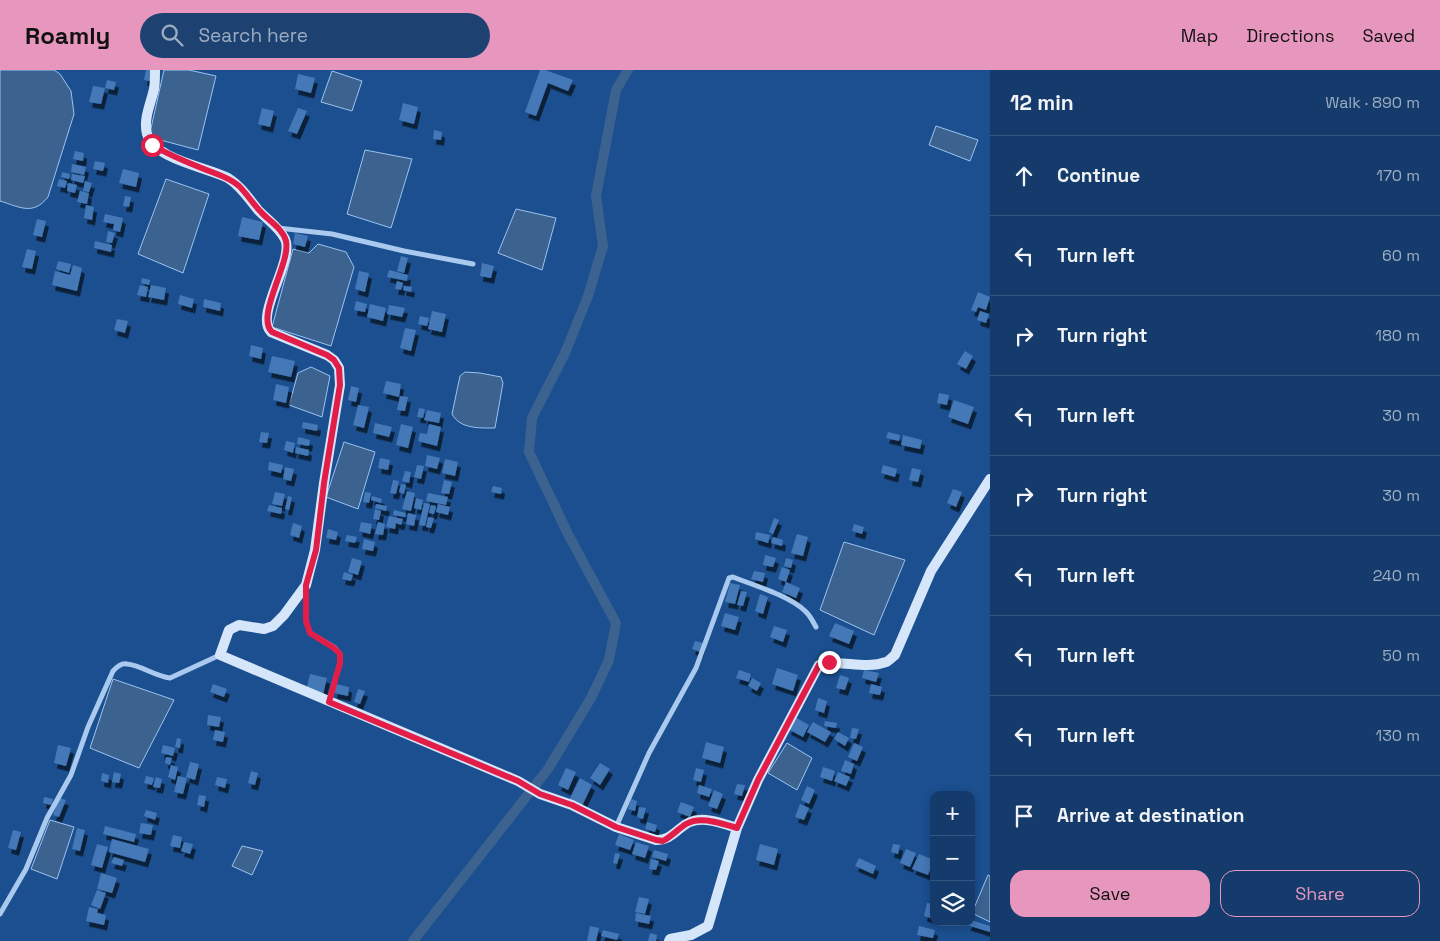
<!DOCTYPE html>
<html lang="en">
<head>
<meta charset="utf-8">
<style>
  :root { --surface:#143b6b; --page:#1d4271; --text:#f1f3f6; --muted:#9dadc1; --line:#33557e; --accent:#e797bd }
  body { margin:0; font-family:"Space Grotesk",sans-serif; background:var(--page); color:var(--text) }
  .controls { position:absolute; right:15px; bottom:15px; display:grid; overflow:hidden; border-radius:10px; box-shadow:0 2px 8px #0003 }
  .controls button { width:45px; height:45px; display:grid; place-items:center; padding:0; border:0; border-bottom:1px solid var(--line); background:var(--surface); color:var(--text); font:25px sans-serif }
  .stop { position:absolute; width:15px; height:15px; margin:-11px; border:4px solid #e11d48; border-radius:50%; background:#fff }
  .stop.end { background:#e11d48; border-color:#fff; box-shadow:0 1px 5px #0008 }
  .list { margin:0; padding:0; list-style:none }
  h2 { display:flex; justify-content:space-between; align-items:center; height:65px; margin:0; padding:0 20px; font-size:21px }
  h2 small { font-size:16px; font-weight:400; color:var(--muted) }
  .list li { display:grid; grid-template-columns:32px 1fr auto; gap:15px; align-items:center; box-sizing:border-box; height:80px; padding:0 20px; border-top:1px solid var(--line) }
  .list b { display:block; font-size:19px; white-space:nowrap }
  .list em { font-size:16px; font-style:normal; color:var(--muted) }
  .actions { display:flex; gap:10px; padding:15px 20px }
  .actions a { flex:1; padding:11px 0; border:1px solid var(--accent); border-radius:15px; text-align:center; font-size:18px; color:var(--accent) }
  .actions .main { background:var(--accent); color:#111 }
  .icon { flex:none; width:28px; height:28px; fill:none; stroke:currentColor; stroke-width:2; stroke-linecap:round; stroke-linejoin:round }
  .map { position:relative; flex:none; width:990px; height:871px; overflow:hidden }
  header { display:flex; align-items:center; gap:30px; box-sizing:border-box; height:70px; padding:0 25px; background:var(--accent); color:#111 }
  header strong { font-size:24px }
  nav { display:flex; gap:28px; margin-inline-start:auto; font-size:18px }
  .search { width:350px; height:45px; background:var(--page); display:flex; align-items:center; gap:12px; box-sizing:border-box; padding:0 18px; border-radius:28px; color:var(--muted); font-size:19px }
  main { display:flex }
  aside { flex:1; background:var(--surface) }
  .map>svg:first-child { display:block }
  .water { fill:#3c6290; stroke:#9cc4f0 }
  .lines { fill:none; stroke-linecap:round; stroke-linejoin:round }
  .canal { stroke:#3c6290; stroke-width:10 }
  .building { fill:#4478b7; filter:url(#shadow) }
  .minor { stroke:#a9c9ee; stroke-width:5 }
  .secondary { stroke:#d6e6fa; stroke-width:10 }
  .route { stroke:#e11d48; stroke-width:6 }
</style>
</head>
<body>
<header>
<strong>Roamly</strong>
<div class="search"><svg class="icon" aria-label="search" viewBox="0 0 24 24"><circle cx="10" cy="10" r="6"/><path d="M15 15l6 6"/></svg>Search here</div>
<nav><a>Map</a><a>Directions</a><a>Saved</a></nav>
</header>
<main>
<div class="map">
<svg width="990" height="871" viewBox="0 0 990 871">
  <defs>
    <filter id="shadow"><feDropShadow dx="3" dy="5.5" stdDeviation="0" flood-color="#0009"/></filter>
  </defs>
  <rect width="100%" height="100%" fill="#1b4f8f"/>
  <path class="water" d="M0 0H54L60 4 71 21 74 44 48 127C33 146 20 137 0 131Z
    M164 0H189L216 6 198 80 149 67Z
    M332 1 362 11 352 41 321 32Z
    M936 56 978 70 970 91 929 75Z
    M365 80 412 89 391 158 347 144Z
    M166 109 209 124 183 203 138 184Z
    M516 139 556 148 542 200 498 183Z
    M318 174 346 182 354 197 331 276 272 257 293 179 309 183Z
    M311 297 330 306 322 347 289 335 298 303Z
    M465 302 480 303 501 307 503 313 495 358C479 358 460 359 452 344L460 306Z
    M344 372 375 382 358 439 326 427Z
    M844 472 905 490 874 565 820 540Z
    M113 609 174 630 139 698 90 678Z
    M787 673 812 688 797 720 768 703Z
    M50 750 74 757 57 809 31 799Z
    M242 776 263 781 252 805 232 796Z
    M988 805 990 806V852L972 843Z"/>
  <g class="lines">
    <path class="canal" d="M413 871 548 699 591 628 609 590 616 553 568 464 529 382 532 348 565 283 588 226 603 176 596 126 616 20 628 0"/>
  </g>
  <path class="building" d="M146 0H153L150 11 144 10Z
    M540 0H545L573 10 568 21 548 13 536 46 525 42Z
    M298 4 315 8 311 23 295 19Z
    M107 10 116 12 114 20 105 18Z
    M93 16 105 18 101 34 89 32Z
    M403 33 418 37 414 54 399 50Z
    M262 38 274 41 270 57 258 54Z
    M298 38 307 41 297 64 288 61Z
    M434 60 442 62 441 70 433 69Z
    M75 81 84 83 83 91 73 89Z
    M95 91 105 93 103 101 93 99Z
    M72 94 86 97 84 105 71 102Z
    M123 99 139 103 136 117 119 113Z
    M62 102 70 104 69 109 61 107Z
    M72 104 85 106 83 113 71 110Z
    M59 109 67 111 65 118 57 116Z
    M85 111 92 113 89 122 83 121Z
    M68 113 77 115 75 123 67 121Z
    M80 121 89 123 87 134 77 132Z
    M125 126 131 127 129 137 123 136Z
    M86 135 94 137 92 150 84 148Z
    M105 144 123 148 120 162 113 160 114 154 103 152Z
    M242 147 263 152 259 170 238 166Z
    M37 149 46 151 42 167 33 165Z
    M108 161 115 163 112 173 106 172Z
    M295 163 308 166 305 177 293 174Z
    M95 171 112 175 111 182 94 178Z
    M27 179 36 181 32 199 22 197Z
    M401 186 408 188 404 203 397 201Z
    M58 191 71 194 69 203 56 199Z
    M482 193 494 196 491 208 480 206Z
    M73 195 82 198 77 221 52 215 55 201 70 205Z
    M389 200 408 205 407 211 387 207Z
    M359 201 369 203 365 222 355 219Z
    M142 208 150 210 149 215 141 213Z
    M397 211 403 213 401 220 395 219Z
    M140 215 148 217 146 227 137 225Z
    M151 215 166 218 164 230 148 227Z
    M404 216 412 217 411 222 403 220Z
    M978 222 990 227 986 240 978 237 976 242 971 240Z
    M180 225 194 229 192 238 178 234Z
    M204 229 221 233 220 241 203 237Z
    M356 231 367 234 365 242 354 240Z
    M370 234 386 238 383 251 367 247Z
    M389 235 405 238 402 247 387 244Z
    M432 241 446 244 442 262 428 259Z
    M980 241 989 244 986 253 977 250Z
    M420 246 429 248 427 256 418 254Z
    M117 249 128 251 125 263 114 260Z
    M405 258 416 260 411 281 400 278Z
    M251 275 263 278 261 289 249 286Z
    M965 281 973 286 966 299 957 294Z
    M272 286 295 291 291 307 268 302Z
    M386 311 401 314 399 327 383 323Z
    M276 314 289 317 286 333 273 330Z
    M351 316 359 318 356 332 348 330Z
    M939 323 949 325 947 335 937 333Z
    M400 326 408 327 405 341 397 340Z
    M954 330 974 337 968 354 948 347Z
    M358 335 369 337 364 358 353 355Z
    M419 338 425 339 423 348 417 347Z
    M427 340 441 343 439 353 424 350Z
    M303 352 318 355 317 361 302 358Z
    M375 353 392 357 389 367 373 363Z
    M401 354 413 357 408 378 396 375Z
    M429 354 441 357 437 376 418 371 420 363 427 364Z
    M261 362 269 363 267 373 259 372Z
    M888 362 900 365 899 371 886 368Z
    M903 365 922 370 920 379 901 375Z
    M298 367 310 370 309 376 297 374Z
    M286 371 295 373 293 383 284 380Z
    M296 377 309 380 308 386 295 383Z
    M427 385 440 388 437 399 425 396Z
    M380 388 390 390 388 400 378 398Z
    M445 389 458 392 455 406 442 403Z
    M269 392 283 395 281 403 268 400Z
    M417 395 424 396 421 409 414 407Z
    M883 395 897 399 895 407 881 403Z
    M285 397 294 399 291 411 283 409Z
    M912 398 921 400 918 412 909 410Z
    M405 401 411 402 409 413 402 411Z
    M393 410 399 411 396 424 390 423Z
    M444 410 452 412 449 424 441 423Z
    M401 414 406 415 404 424 399 422Z
    M493 416 502 418 501 424 491 422Z
    M953 419 962 422 956 437 947 433Z
    M407 421 415 423 411 441 402 439Z
    M275 422 285 424 282 436 272 434Z
    M365 422 371 423 369 433 363 432Z
    M428 423 448 427 446 435 426 431Z
    M288 426 292 427 289 440 285 439Z
    M372 426 382 429 381 433 371 430Z
    M416 428 423 430 421 440 414 438Z
    M424 433 430 434 425 456 419 455Z
    M376 434 387 436 386 441 375 438Z
    M438 434 450 437 448 445 436 442Z
    M269 435 282 438 281 444 267 441Z
    M431 435 436 436 434 444 429 443Z
    M375 439 381 441 379 450 373 449Z
    M394 440 406 443 405 447 393 445Z
    M408 443 416 445 414 456 406 454Z
    M389 446 403 449 401 455 396 453 395 459 386 457Z
    M428 447 434 448 431 458 426 457Z
    M774 448 779 450 773 464 769 462Z
    M361 452 372 454 370 464 359 461Z
    M378 452 385 454 383 465 375 464Z
    M293 453 302 456 299 468 290 465Z
    M854 454 864 457 862 464 852 461Z
    M328 459 338 462 336 470 326 468Z
    M756 462 770 465 768 473 755 469Z
    M797 464 808 467 803 486 791 483Z
    M347 465 357 467 355 473 345 471Z
    M773 467 783 470 782 476 771 473Z
    M364 469 375 472 373 481 362 479Z
    M765 485 776 488 773 497 763 495Z
    M352 488 362 491 358 505 348 502Z
    M786 488 793 490 791 498 784 496Z
    M782 497 790 500 786 512 778 509Z
    M754 501 765 503 763 512 751 509Z
    M344 502 353 505 351 511 342 509Z
    M786 512 800 518 796 528 782 522Z
    M730 513 740 515 735 534 725 532Z
    M741 521 747 522 743 536 737 535Z
    M760 524 768 527 763 544 755 541Z
    M725 543 739 547 735 560 721 556Z
    M835 553 854 561 849 574 829 566Z
    M774 556 787 560 783 572 770 567Z
    M695 571 703 573 700 582 692 579Z
    M777 598 798 605 793 621 772 614Z
    M739 600 751 604 749 612 736 608Z
    M864 600 879 603 876 612 862 608Z
    M310 604 327 608 323 625 306 621Z
    M840 605 849 608 845 620 836 618Z
    M752 608 761 613 757 621 748 616Z
    M213 614 227 619 224 627 210 622Z
    M336 614 349 617 348 626 334 623Z
    M871 614 882 617 880 625 869 623Z
    M358 619 365 621 360 634 354 632Z
    M818 628 827 631 824 643 815 640Z
    M208 645 221 647 219 657 207 655Z
    M795 647 809 655 803 667 788 659Z
    M825 651 837 653 836 658 824 656Z
    M813 652 831 662 825 672 807 662Z
    M852 658 859 659 856 669 850 668Z
    M215 660 225 662 223 672 213 670Z
    M838 662 849 668 845 676 834 669Z
    M177 668 181 669 180 678 175 677Z
    M706 672 724 677 720 693 702 688Z
    M854 673 863 677 857 691 848 687Z
    M58 675 71 678 66 696 54 693Z
    M163 675 175 678 173 686 161 683Z
    M166 687 172 688 170 695 165 693Z
    M845 690 854 694 851 704 841 701Z
    M190 692 199 694 195 710 186 707Z
    M600 693 610 699 600 715 590 708Z
    M171 695 178 697 175 710 168 707Z
    M823 697 835 701 832 711 820 707Z
    M566 698 576 702 568 720 558 715Z
    M696 698 704 700 701 712 693 710Z
    M251 701 258 703 255 715 248 713Z
    M114 702 121 704 119 713 112 712Z
    M838 702 850 707 846 716 834 711Z
    M102 703 109 705 108 713 101 711Z
    M146 706 154 708 152 715 144 713Z
    M178 706 187 708 183 724 174 722Z
    M156 707 162 709 160 718 153 717Z
    M217 707 227 709 225 718 215 715Z
    M580 708 592 715 582 736 569 730Z
    M737 714 745 715 742 726 734 724Z
    M699 715 712 719 709 727 697 723Z
    M807 716 815 720 809 734 801 730Z
    M714 720 723 724 717 739 708 736Z
    M199 725 206 726 204 737 197 735Z
    M44 727 53 729 51 735 43 733Z
    M59 728 66 730 59 747 53 745Z
    M631 729 637 731 635 741 628 739Z
    M681 732 694 737 690 747 677 742Z
    M800 734 809 738 804 750 795 747Z
    M639 737 646 738 643 749 637 747Z
    M146 740 157 743 155 750 144 746Z
    M647 752 657 755 655 762 645 759Z
    M141 753 153 755 151 765 139 763Z
    M105 756 136 764 134 772 103 764Z
    M77 758 85 760 80 781 72 779Z
    M13 760 21 762 16 780 8 778Z
    M619 764 634 770 630 780 615 775Z
    M173 765 182 767 180 778 170 776Z
    M112 769 149 779 145 792 109 782Z
    M184 772 193 774 190 784 181 781Z
    M636 772 649 776 645 788 632 784Z
    M97 774 108 777 102 798 91 795Z
    M760 774 778 779 774 795 756 790Z
    M893 774 900 775 898 784 891 782Z
    M906 779 916 783 910 797 900 793Z
    M654 780 668 784 666 791 652 787Z
    M615 783 620 784 617 794 613 793Z
    M919 784 934 790 928 805 912 799Z
    M114 787 124 790 122 796 111 793Z
    M859 788 876 796 873 804 855 796Z
    M651 789 659 791 656 800 649 799Z
    M101 803 117 808 112 823 97 819Z
    M97 820 106 823 100 839 91 835Z
    M639 827 649 829 645 844 635 842Z
    M927 833 934 834V849L924 846Z
    M89 837 98 839 97 843 106 845 104 855 86 851Z
    M636 843 651 846 649 854 635 851Z
    M971 850 990 856V862L967 855Z
    M590 856 599 858 596 871H587Z
    M919 856 935 860 933 868 917 865Z
    M603 860 619 864 617 870 601 866Z
    M650 863 657 865 656 871H648Z"/>
  <g class="lines">
    <path class="minor" d="M278 158 332 164 404 181 473 194
      M306 518V551L310 563 335 578 340 584V593L329 631
      M616 757 649 683 696 598 729 508 733 507C753 515 790 526 805 541 810 545 813 552 816 557
      M0 844 26 799 47 748 71 705 88 657 113 601C117 597 121 593 127 594 140 595 155 606 170 608L220 585"/>
    <path class="secondary" d="M155 0C155 6 155 13 154 19 151 33 143 49 147 64 154 89 206 97 228 108 241 116 249 129 259 141 268 150 279 157 285 169 295 190 254 245 271 262L327 285 334 290 339 298 340 315 324 413 315 480 306 515 284 545 273 556 264 559 239 555 229 560 220 585 518 711 540 724 572 735 616 757 656 770C671 771 678 757 690 752 704 746 724 754 737 758
      M669 871 670 869 691 865 708 856 737 758 758 710 819 595C840 589 864 600 886 592 889 591 892 587 895 585L931 501 990 409"/>
  </g>
  <g class="lines">
    <path class="route" d="M152 75C169 85 186 92 204 99 216 104 229 107 239 116 247 124 253 134 261 142 269 151 283 159 286 171 291 193 255 246 272 262L327 285 334 290 339 298 340 315 324 413 316 480 306 515V551L310 563 334 578 340 584V593L329 632 518 711 540 724 572 735 616 757 656 770 663 771C672 766 678 759 686 754 701 745 722 754 737 758L758 710 819 595 829 592"/>
  </g>
</svg>
<div class="controls">
<button>+</button>
<button>−</button>
<button><svg class="icon" aria-label="layers" viewBox="0 0 24 24"><path d="M12 4l9 5-9 5-9-5zM3 14l9 5 9-5"/></svg></button>
</div>
<div class="stop" style="left:152px;top:75px"></div>
<div class="stop end" style="left:829px;top:592px"></div>
</div>
<aside>
<h2>12 min<small>Walk · 890 m</small></h2>
<ul class="list">
<li><svg class="icon" aria-label="ahead" viewBox="0 0 24 24"><path d="M12 20V5M6 11l6-6 6 6"/></svg><div><b>Continue</b></div><em>170 m</em></li>
<li><svg class="icon" aria-label="left" viewBox="0 0 24 24"><path d="M17 20v-9H6M10 6l-5 5 5 5"/></svg><div><b>Turn left</b></div><em>60 m</em></li>
<li><svg class="icon" aria-label="right" viewBox="0 0 24 24"><path d="M7 20v-9h11M14 6l5 5-5 5"/></svg><div><b>Turn right</b></div><em>180 m</em></li>
<li><svg class="icon" aria-label="left" viewBox="0 0 24 24"><path d="M17 20v-9H6M10 6l-5 5 5 5"/></svg><div><b>Turn left</b></div><em>30 m</em></li>
<li><svg class="icon" aria-label="right" viewBox="0 0 24 24"><path d="M7 20v-9h11M14 6l5 5-5 5"/></svg><div><b>Turn right</b></div><em>30 m</em></li>
<li><svg class="icon" aria-label="left" viewBox="0 0 24 24"><path d="M17 20v-9H6M10 6l-5 5 5 5"/></svg><div><b>Turn left</b></div><em>240 m</em></li>
<li><svg class="icon" aria-label="left" viewBox="0 0 24 24"><path d="M17 20v-9H6M10 6l-5 5 5 5"/></svg><div><b>Turn left</b></div><em>50 m</em></li>
<li><svg class="icon" aria-label="left" viewBox="0 0 24 24"><path d="M17 20v-9H6M10 6l-5 5 5 5"/></svg><div><b>Turn left</b></div><em>130 m</em></li>
<li><svg class="icon" aria-label="arrive" viewBox="0 0 24 24"><path d="M6 21V4h12l-3 4 3 4H6"/></svg><div><b>Arrive at destination</b></div></li>
</ul>
<div class="actions"><a class="main">Save</a><a>Share</a></div>
</aside>
</main>
</body>
</html>
